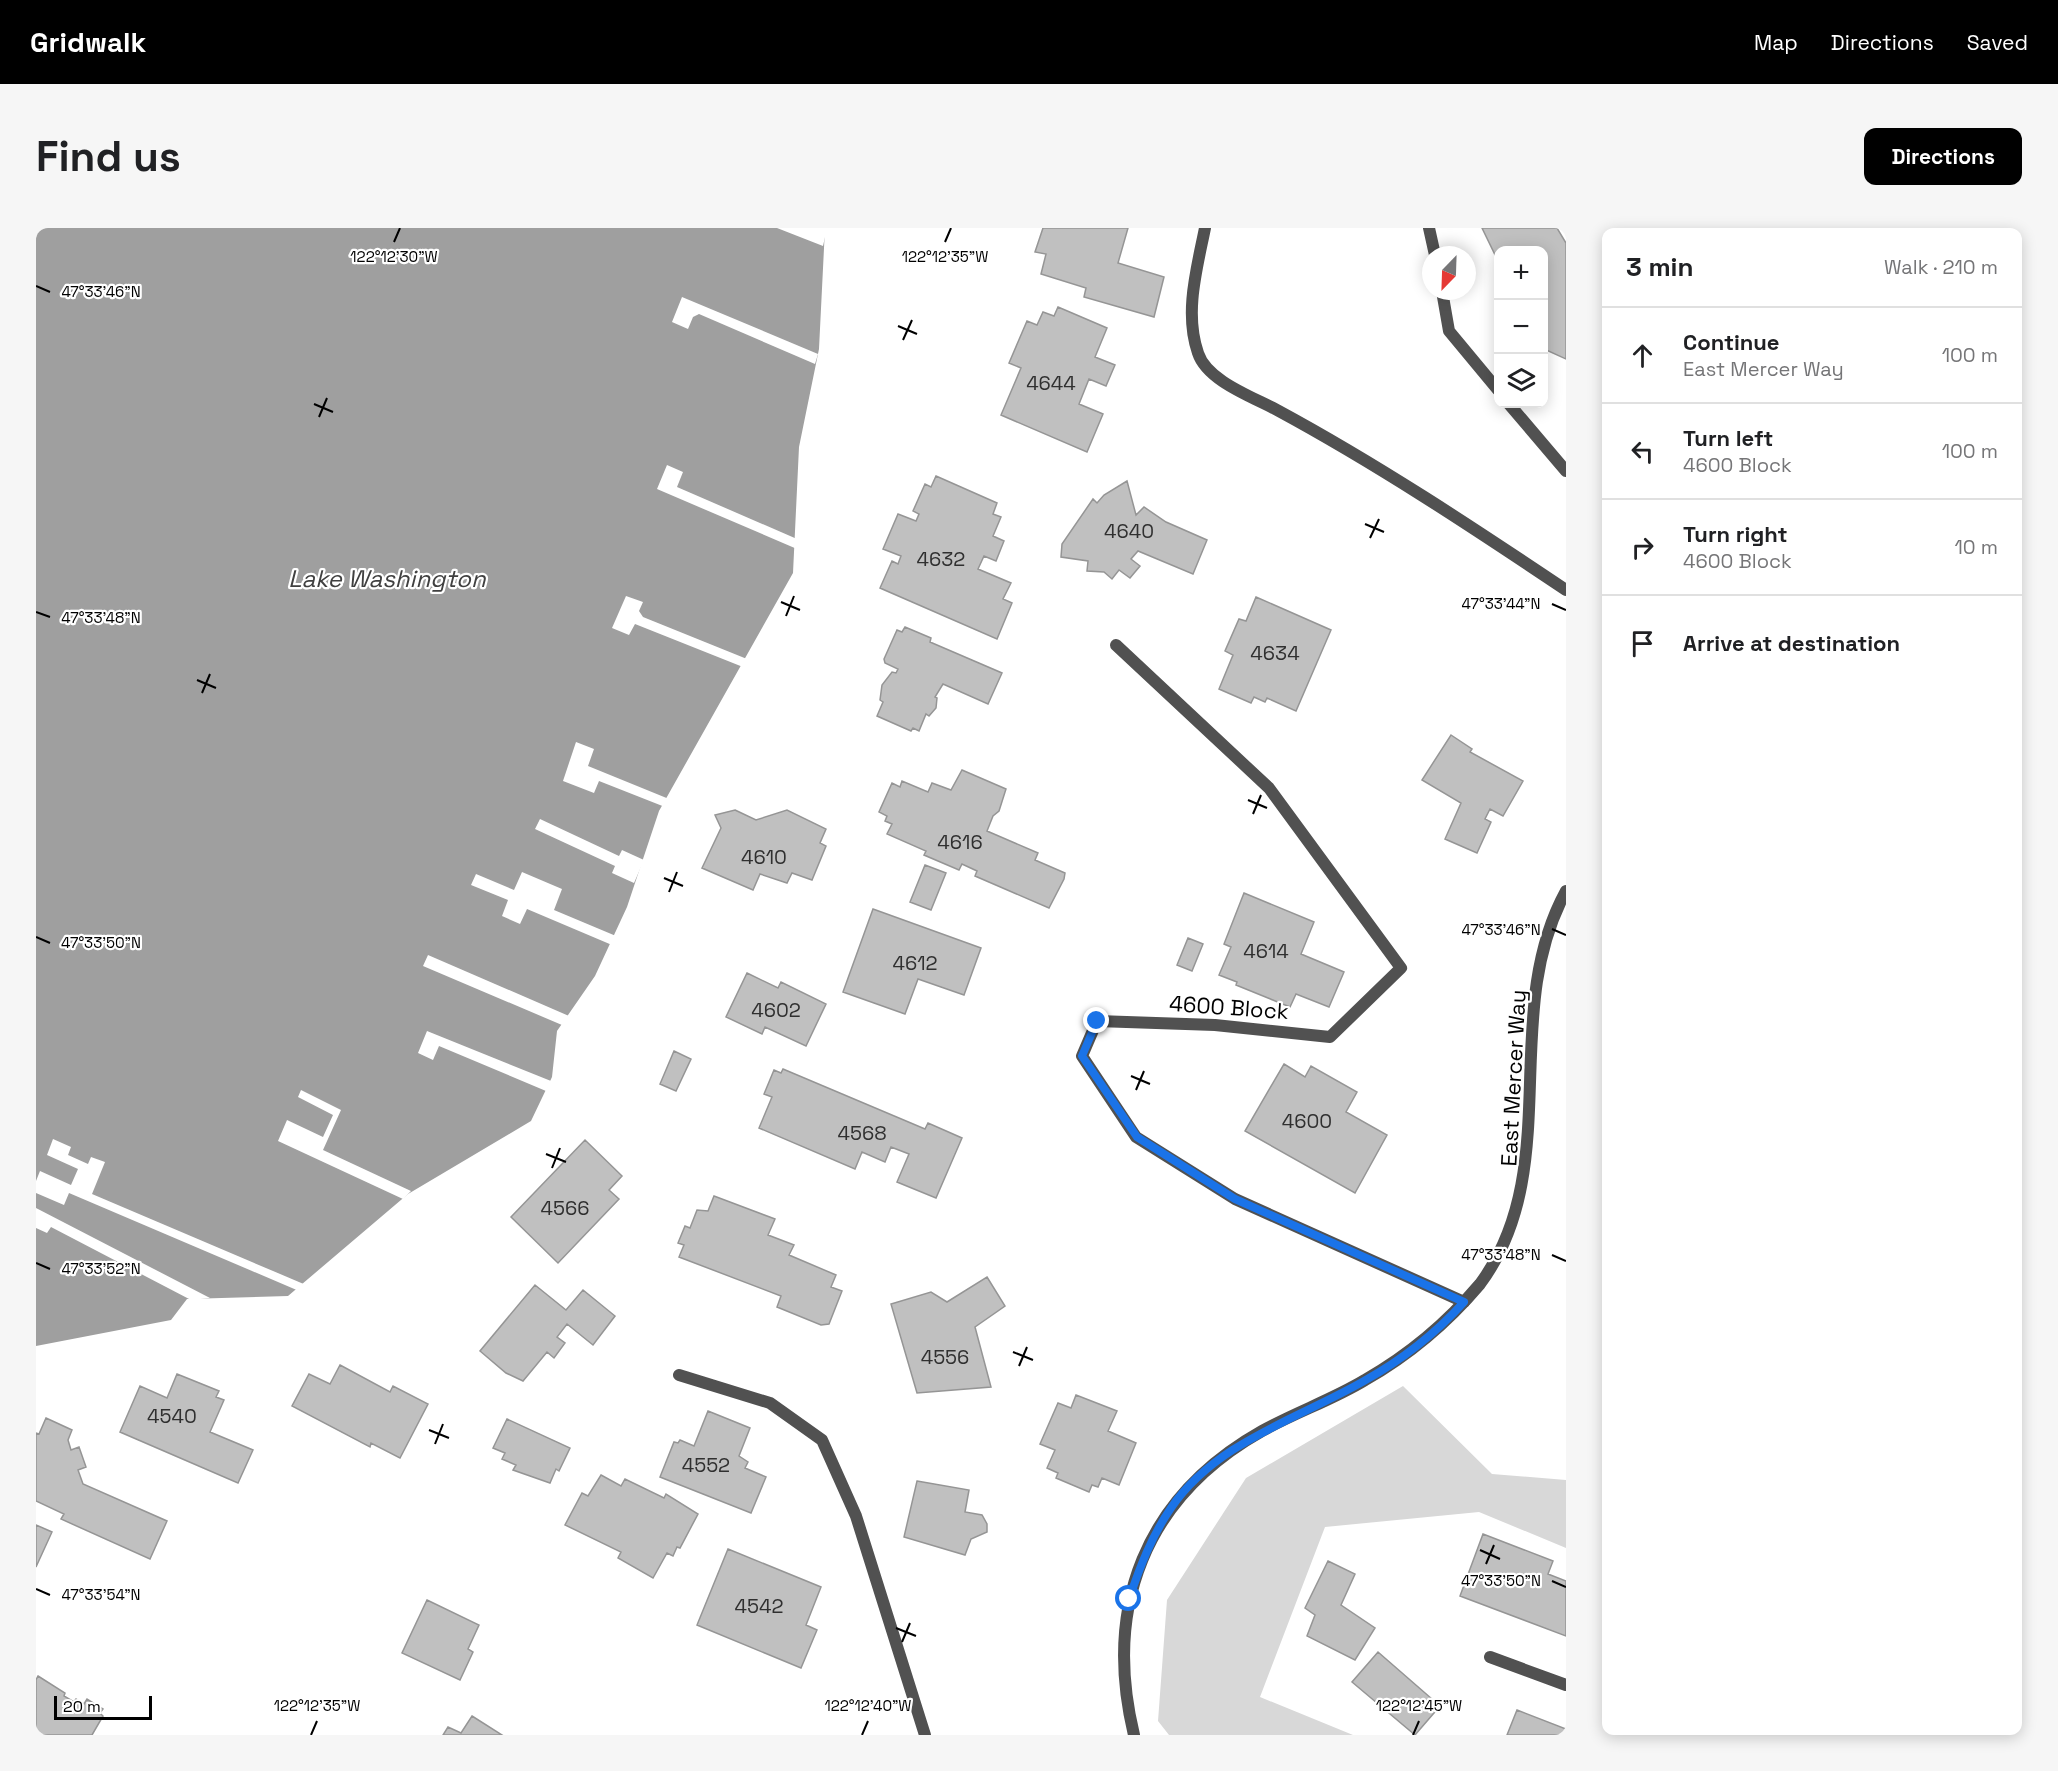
<!DOCTYPE html>
<html lang="en">
<head>
<meta charset="utf-8">
<style>
  :root { --surface:#fff; --page:#f6f6f6; --text:#202124; --muted:#757577; --line:#e0e0e0; --accent:#000 }
  body { margin:0; font-family:"Space Grotesk",sans-serif; background:var(--page); color:var(--text) }
  .controls { position:absolute; right:18px; top:18px; display:grid; overflow:hidden; border-radius:12px; box-shadow:0 3px 15px #0003 }
  .controls button { width:54px; height:54px; display:grid; place-items:center; padding:0; border:0; border-bottom:2px solid var(--line); background:var(--surface); color:var(--text); font:30px sans-serif }
  .compass { position:absolute; left:1386px; top:18px; width:54px; height:54px; border-radius:50%; background:var(--surface); box-shadow:0 3px 15px #0003; rotate:203deg }
  .scale { position:absolute; left:18px; bottom:15px; width:98px; box-sizing:border-box; padding-left:6px; border:3px solid #000; border-top:0; font-size:16px; line-height:21px; white-space:nowrap; color:#000; -webkit-text-stroke:4px #fff; paint-order:stroke }
  .stop { position:absolute; width:18px; height:18px; margin:-14px; border:4px solid #1a73e8; border-radius:50%; background:#fff }
  .stop.end { background:#1a73e8; border-color:#fff; box-shadow:0 2px 6px #0008 }
  .list { margin:0; padding:0; list-style:none }
  h2 { display:flex; justify-content:space-between; align-items:center; height:78px; margin:0; padding:0 24px; font-size:26px }
  h2 small { font-size:20px; font-weight:400; color:var(--muted) }
  .list li { display:grid; grid-template-columns:39px 1fr auto; gap:18px; align-items:center; box-sizing:border-box; height:96px; padding:0 24px; border-top:2px solid var(--line) }
  .list b { display:block; font-size:22px; white-space:nowrap }
  .list p { margin:0; font-size:20px; white-space:nowrap; color:var(--muted) }
  .list em { font-size:20px; font-style:normal; color:var(--muted) }
  .icon { flex:none; width:33px; height:33px; fill:none; stroke:currentColor; stroke-width:2; stroke-linecap:round; stroke-linejoin:round }
  .map { position:relative; flex:none; width:1530px; height:1507px; overflow:hidden; border-radius:12px }
  header { display:flex; align-items:center; gap:36px; box-sizing:border-box; height:84px; padding:0 30px; background:var(--accent); color:#fff }
  header strong { font-size:28px }
  nav { display:flex; gap:33px; margin-inline-start:auto; font-size:21px }
  .intro { display:flex; align-items:center; justify-content:space-between; box-sizing:border-box; height:144px; padding:0 36px }
  h1 { margin:0; font-size:42px }
  .button { padding:15px 27px; border-radius:12px; background:var(--accent); color:#fff; font-size:21px; font-weight:700 }
  main { display:flex; gap:36px; padding:0 36px }
  aside { flex:1; background:var(--surface); border-radius:12px; box-shadow:0 3px 15px #0003 }
  .map>svg:first-child { display:block }
  .green { fill:#d8d8d8 }
  .water { fill:#9f9f9f }
  .pier { fill:#fff }
  .building { fill:#c0c0c0; stroke:#959595; stroke-width:1.5 }
  .lines { fill:none; stroke-linecap:round; stroke-linejoin:round }
  .service { stroke:#515151; stroke-width:12 }
  .minor { stroke:#515151; stroke-width:12 }
  .tertiary { stroke:#515151; stroke-width:12 }
  .route { stroke:#1a73e8; stroke-width:8 }
  .ticks { fill:none; stroke:#000; stroke-width:2 }
  .labels { text-anchor:middle; stroke-width:4.5; stroke-linejoin:round; paint-order:stroke }
  .number-label { font-size:20px; fill:#303030 }
  .street-label { font-size:22px; fill:#000; stroke:#fff }
  .water-label { font-size:24px; font-style:italic; fill:#404040; stroke:#fff }
  .ticks-label { font-size:15px; text-anchor:middle; fill:#000; stroke:#fff; stroke-width:4.5; stroke-linejoin:round; paint-order:stroke }
</style>
</head>
<body>
<header>
<strong>Gridwalk</strong>
<nav><a>Map</a><a>Directions</a><a>Saved</a></nav>
</header>
<div class="intro"><h1>Find us</h1><a class="button">Directions</a></div>
<main>
<div class="map">
<svg width="1530" height="1507" viewBox="0 0 1530 1507">
  <rect width="100%" height="100%" fill="#fff"/>
  <path class="green" d="M1367 1158 1456 1246 1530 1252V1320L1443 1284 1289 1299 1224 1469 1317 1507H1133L1122 1493 1131 1372 1210 1250Z"/>
  <path class="water" d="M0 0H789L783 121 763 219 757 345 623 583 591 679 559 748 521 803 516 849 495 893 372 966 252 1068 151 1071 135 1092 0 1118Z"/>
  <path class="pier" d="M741 0H791L787 18Z
    M646 69 782 126 779 136 663 86 657 89 652 101 636 94Z
    M631 237 647 244 641 259 761 311V321L621 261Z
    M590 368 607 374 603 383 607 389 711 431 707 439 599 396 593 407 576 400Z
    M540 514 558 521 552 538 633 571 629 579 563 553 558 565 527 553Z
    M504 591 583 628 586 622 608 632 598 655 576 645 579 638 499 601Z
    M486 644 526 661 518 682 580 708 576 717 491 681 484 696 466 688 472 672 435 657 440 646 478 662Z
    M392 727 533 788 526 797 387 738Z
    M391 803 515 853 510 863 403 818 397 832 382 825Z
    M265 862 305 882 287 922 375 963 367 971 242 913 251 892 287 909 297 887 262 869Z
    M17 911 35 919 32 927 52 936 55 929 69 934 56 966 270 1057 263 1063 33 965 28 977 0 965V953L4 943 35 957 42 941 11 927Z
    M0 979V980L174 1070 155 1072 15 999 11 1005 0 1000Z"/>
  <path class="building" d="M1007 0H1092L1082 35 1128 49 1118 89 1048 69 1050 60 1005 46 1010 26 999 24Z
    M1446 0H1521L1530 15V131L1508 121V22H1462V33Z
    M1022 79 1071 100 1059 129 1079 137 1070 158 1053 151 1043 176 1067 186 1051 224 965 187 985 140 973 135 991 93 1001 97 1007 84 1018 88Z
    M900 248 961 275 957 286 965 289 957 308 968 313 960 333 948 328 942 341 975 355 967 371 976 375 961 411 844 360 856 333 862 336 865 328 847 321 862 286 880 293 883 286 877 283 889 256 895 259Z
    M1091 253 1100 287 1108 279 1130 294 1171 312 1157 346 1102 323 1095 331 1104 338 1094 350 1083 342 1076 351 1068 344 1051 343 1052 333 1025 329 1026 316 1057 271 1061 275 1068 267Z
    M1220 369 1295 402 1260 483 1231 470 1229 474 1218 469 1215 475 1183 461 1197 427 1189 423 1203 391 1210 393Z
    M869 399 895 410 894 414 966 445 952 476 907 456 899 469 901 470 900 480 893 488 890 486 883 503 877 500 875 503 841 488 847 474 844 472 846 457 856 444 860 445 862 441 849 435 848 431 861 402 866 404Z
    M1415 507 1436 521 1434 524 1487 553 1467 588 1454 581 1449 591 1455 594 1441 625 1409 611 1425 575 1386 552Z
    M926 542 970 561 963 583 957 588 951 603 1002 625 999 632 1029 645 1028 651 1013 680 939 648 941 643 926 636 923 642 888 627 890 623 851 606 856 596 849 593 851 588 843 584 856 555 864 559 866 553 892 564 896 555 915 562Z
    M699 582 720 592 751 582 790 601 784 615 790 618 776 652 756 645 751 655 724 646 717 662 666 640 685 600 679 587Z
    M889 637 910 645 895 682 874 674Z
    M1208 665 1278 694 1265 726 1308 744 1293 779 1260 766 1254 779 1200 757 1201 754 1183 747 1195 719 1188 716Z
    M837 681 945 720 928 767 882 751 869 786 807 764Z
    M1152 710 1167 716 1156 743 1141 737Z
    M711 745 742 760 745 754 790 776 770 818 729 799 726 806 690 789Z
    M638 823 655 831 640 863 624 856Z
    M1248 836 1269 849 1275 838 1321 864 1310 884 1351 907 1319 965 1209 903Z
    M747 841 889 901 892 895 926 910 900 970 861 954 873 926 855 919 849 934 826 924 819 941 723 900 736 869 728 866 738 842 745 845Z
    M549 912 586 948 573 962 583 971 522 1035 475 989Z
    M678 968 739 991 732 1007 758 1017 753 1027 800 1047 795 1059 806 1063 793 1096 785 1097 741 1079 745 1068 643 1029 648 1017 642 1015 649 998 654 1000 661 982 672 983Z
    M951 1049 969 1078 939 1099 955 1159 881 1165 855 1076 895 1064 911 1074Z
    M499 1057 530 1082 547 1062 579 1088 557 1117 531 1096 521 1109 529 1115 518 1130 511 1124 487 1153 470 1145 444 1123Z
    M304 1137 354 1164 357 1158 392 1176 364 1230 335 1215 334 1219 256 1178 273 1146 294 1156Z
    M141 1146 183 1163 180 1169 188 1172 174 1204 217 1222 202 1255 84 1204 104 1158 131 1170Z
    M1040 1167 1081 1183 1072 1203 1100 1215 1083 1257 1066 1250 1062 1259 1056 1257 1053 1264 1020 1250 1022 1245 1011 1240 1019 1222 1004 1216 1022 1175 1035 1180Z
    M672 1183 714 1200 703 1228 712 1234 709 1240 730 1249 715 1285 624 1249 638 1214 642 1215 644 1212 658 1218Z
    M10 1190 36 1202 32 1212 35 1222 43 1219 50 1239 42 1242 47 1256 131 1293 114 1331 25 1291 28 1286 0 1273V1205L3 1206Z
    M471 1191 534 1220 523 1243 520 1241 514 1255 477 1242 480 1237 466 1231 469 1225 457 1220Z
    M565 1247 585 1258 589 1251 628 1270 630 1266 662 1286 644 1320 641 1319 637 1328 631 1325 617 1350 582 1330 585 1324 529 1297 546 1265 552 1268Z
    M881 1253 933 1262 929 1284 946 1287 951 1296V1304L935 1311 929 1327 868 1309Z
    M0 1297 16 1304 0 1339Z
    M1447 1306 1517 1333 1512 1346 1530 1353V1408L1424 1368Z
    M692 1321 785 1359 770 1397 781 1402 765 1440 661 1397Z
    M1292 1333 1319 1346 1305 1377 1339 1400 1319 1432 1271 1408 1279 1387 1269 1380Z
    M391 1372 443 1397 432 1421 437 1424 424 1452 366 1425Z
    M1342 1424 1404 1478 1379 1507 1316 1454Z
    M2 1448 29 1465 28 1468 38 1474 40 1471 48 1476 51 1471 67 1481 64 1485 67 1488 56 1507H0V1452Z
    M1481 1482 1530 1501V1507H1471Z
    M436 1488 466 1507H407L412 1499 425 1505Z"/>
  <g class="lines">
    <path class="service" d="M1169 0C1161 40 1148 85 1162 125 1171 153 1217 169 1241 182 1341 236 1436 299 1530 362
      M1080 417 1233 560 1365 740 1294 809 1179 797 1061 793 1046 828 1100 909 1199 971 1428 1074
      M643 1147 734 1175 786 1212 820 1288 889 1507"/>
    <path class="minor" d="M1393 0 1399 27
      M1406 63 1413 103 1462 162
      M1473 176 1530 243
      M1454 1429 1530 1457"/>
    <path class="tertiary" d="M1098 1507C1067 1378 1109 1269 1226 1203 1260 1184 1296 1172 1329 1152 1373 1127 1411 1095 1444 1056 1530 940 1462 787 1530 663"/>
  </g>
  <g class="lines">
    <path class="route" d="M1061 793 1046 828 1101 909 1199 971 1428 1074C1400 1105 1364 1133 1328 1153 1262 1191 1180 1214 1135 1280 1115 1309 1104 1339 1093 1371"/>
  </g>
  <path class="ticks" d="M358 14 364 0M909 14 915 0M0 58 14 64M862 98 881 106M867 112 876 92M278 176 297 184M283 189 291 170M1329 296 1348 304M1334 310 1343 291M745 374 764 382M1516 376 1530 382M0 384 14 389M750 388 758 368M161 452 180 460M166 465 174 446M1212 572 1231 580M1217 586 1225 567M628 650 647 658M633 664 641 644M1516 701 1530 707M0 709 14 715M1095 848 1114 856M1100 862 1108 843M510 926 530 934M516 940 524 920M1516 1027 1530 1033M0 1035 14 1041M977 1124 997 1132M983 1138 991 1119M393 1202 413 1210M399 1216 407 1196M1444 1322 1464 1331M1450 1336 1458 1317M1516 1353 1530 1359M0 1361 14 1367M860 1400 880 1408M866 1414 874 1395M275 1507 281 1493M826 1507 832 1493M1377 1507 1383 1493"/>
  <g class="labels">
    <g class="number-label">
      <text x="1015" y="162">4644</text>
      <text x="1093" y="310">4640</text>
      <text x="905" y="338">4632</text>
      <text x="1239" y="432">4634</text>
      <text x="924" y="621">4616</text>
      <text x="728" y="636">4610</text>
      <text x="1230" y="730">4614</text>
      <text x="879" y="742">4612</text>
      <text x="740" y="789">4602</text>
      <text x="1271" y="900">4600</text>
      <text x="826" y="912">4568</text>
      <text x="529" y="987">4566</text>
      <text x="909" y="1136">4556</text>
      <text x="136" y="1195">4540</text>
      <text x="670" y="1244">4552</text>
      <text x="723" y="1385">4542</text>
    </g>
    <g class="street-label">
      <text transform="translate(1193 779) rotate(4)" y="8">4600 Block</text>
      <text transform="translate(1477 850) rotate(-87)" y="8">East Mercer Way</text>
    </g>
    <g class="water-label">
      <text x="351" y="359">Lake Washington</text>
    </g>
  </g>
  <g class="ticks-label">
    <text x="358" y="34">122°12'30"W</text>
    <text x="909" y="34">122°12'35"W</text>
    <text x="65" y="69">47°33'46"N</text>
    <text x="1465" y="381">47°33'44"N</text>
    <text x="65" y="395">47°33'48"N</text>
    <text x="1465" y="707">47°33'46"N</text>
    <text x="65" y="720">47°33'50"N</text>
    <text x="1465" y="1032">47°33'48"N</text>
    <text x="65" y="1046">47°33'52"N</text>
    <text x="1465" y="1358">47°33'50"N</text>
    <text x="65" y="1372">47°33'54"N</text>
    <text x="281" y="1483">122°12'35"W</text>
    <text x="832" y="1483">122°12'40"W</text>
    <text x="1383" y="1483">122°12'45"W</text>
  </g>
</svg>
<div class="controls">
<button>+</button>
<button>−</button>
<button><svg class="icon" aria-label="layers" viewBox="0 0 24 24"><path d="M12 4l9 5-9 5-9-5zM3 14l9 5 9-5"/></svg></button>
</div>
<svg class="compass" viewBox="-18 -18 36 36"><path d="M0-13l5 13h-10z" fill="#e53935"/><path d="M0 13l5-13h-10z" fill="#757577"/></svg>
<div class="scale">20 m</div>
<div class="stop" style="left:1093px;top:1371px"></div>
<div class="stop end" style="left:1061px;top:793px"></div>
</div>
<aside>
<h2>3 min<small>Walk · 210 m</small></h2>
<ul class="list">
<li><svg class="icon" aria-label="ahead" viewBox="0 0 24 24"><path d="M12 20V5M6 11l6-6 6 6"/></svg><div><b>Continue</b><p>East Mercer Way</p></div><em>100 m</em></li>
<li><svg class="icon" aria-label="left" viewBox="0 0 24 24"><path d="M17 20v-9H6M10 6l-5 5 5 5"/></svg><div><b>Turn left</b><p>4600 Block</p></div><em>100 m</em></li>
<li><svg class="icon" aria-label="right" viewBox="0 0 24 24"><path d="M7 20v-9h11M14 6l5 5-5 5"/></svg><div><b>Turn right</b><p>4600 Block</p></div><em>10 m</em></li>
<li><svg class="icon" aria-label="arrive" viewBox="0 0 24 24"><path d="M6 21V4h12l-3 4 3 4H6"/></svg><div><b>Arrive at destination</b></div></li>
</ul>
</aside>
</main>
</body>
</html>
